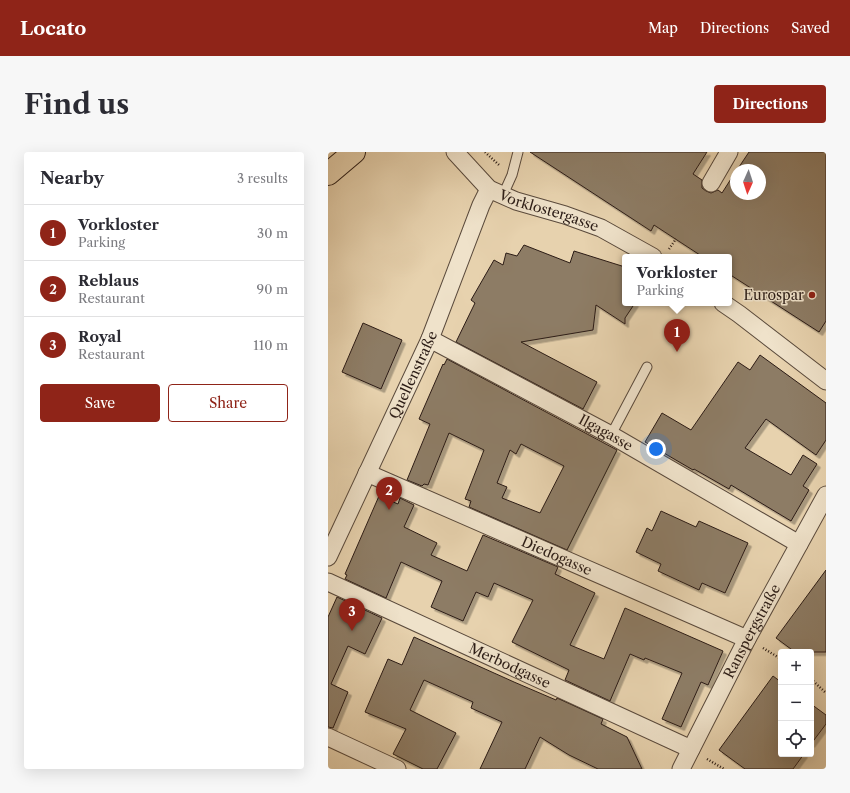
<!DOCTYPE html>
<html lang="en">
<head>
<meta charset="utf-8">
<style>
  :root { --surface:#fff; --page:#f7f7f7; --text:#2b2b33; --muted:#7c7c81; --line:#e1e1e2; --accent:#8f2418 }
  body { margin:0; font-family:"Libre Caslon Text",serif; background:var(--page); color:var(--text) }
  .controls { position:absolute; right:12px; bottom:12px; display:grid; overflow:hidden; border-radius:4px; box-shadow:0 4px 16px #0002 }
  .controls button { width:36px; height:36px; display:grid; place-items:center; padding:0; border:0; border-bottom:1px solid var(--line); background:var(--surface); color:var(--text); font:20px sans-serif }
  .compass { position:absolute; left:402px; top:12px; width:36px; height:36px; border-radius:50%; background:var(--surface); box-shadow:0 4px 16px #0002; rotate:183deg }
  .you { position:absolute; left:328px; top:297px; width:14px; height:14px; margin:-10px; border:3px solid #fff; border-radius:50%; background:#1a73e8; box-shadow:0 0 0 6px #1a73e833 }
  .badge { display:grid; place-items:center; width:26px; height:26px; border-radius:50%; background:var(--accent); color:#fff; font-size:13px; font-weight:700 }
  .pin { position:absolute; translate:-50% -33px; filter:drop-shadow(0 1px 2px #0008) }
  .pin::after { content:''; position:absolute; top:21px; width:14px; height:12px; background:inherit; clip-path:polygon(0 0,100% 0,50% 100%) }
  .popup { position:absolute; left:294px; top:102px; width:110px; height:52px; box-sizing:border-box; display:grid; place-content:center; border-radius:4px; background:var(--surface); filter:drop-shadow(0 1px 3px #0005); font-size:13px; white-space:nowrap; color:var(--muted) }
  .popup b { font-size:15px; color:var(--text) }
  .popup::after { content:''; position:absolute; left:50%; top:100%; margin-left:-8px; border:8px solid transparent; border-top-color:var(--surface) }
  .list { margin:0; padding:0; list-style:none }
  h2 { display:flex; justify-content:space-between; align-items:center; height:52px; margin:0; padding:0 16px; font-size:17px }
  h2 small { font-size:13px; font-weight:400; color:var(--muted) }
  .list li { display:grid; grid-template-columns:26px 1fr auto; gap:12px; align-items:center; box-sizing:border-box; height:56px; padding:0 16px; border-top:1px solid var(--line) }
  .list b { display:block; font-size:15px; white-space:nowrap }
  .list p { margin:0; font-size:13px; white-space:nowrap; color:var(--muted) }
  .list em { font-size:13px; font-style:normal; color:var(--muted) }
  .actions { display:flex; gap:8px; padding:12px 16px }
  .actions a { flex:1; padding:9px 0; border:1px solid var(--accent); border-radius:4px; text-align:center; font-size:14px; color:var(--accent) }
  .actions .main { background:var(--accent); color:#fff }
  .icon { flex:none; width:22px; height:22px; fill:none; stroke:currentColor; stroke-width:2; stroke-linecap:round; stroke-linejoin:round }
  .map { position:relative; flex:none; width:498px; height:617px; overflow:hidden; border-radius:4px }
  header { display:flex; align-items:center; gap:24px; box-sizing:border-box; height:56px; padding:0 20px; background:var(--accent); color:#fff }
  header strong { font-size:19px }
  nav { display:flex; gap:22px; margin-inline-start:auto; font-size:14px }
  .intro { display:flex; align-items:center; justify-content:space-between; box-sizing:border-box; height:96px; padding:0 24px }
  h1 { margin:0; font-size:28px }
  .button { padding:10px 18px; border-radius:4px; background:var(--accent); color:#fff; font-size:14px; font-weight:700 }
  main { display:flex; gap:24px; padding:0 24px }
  aside { flex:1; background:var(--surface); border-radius:4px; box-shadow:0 4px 16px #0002 }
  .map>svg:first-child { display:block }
  .building { fill:#8d7b65; stroke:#2b1c16; fill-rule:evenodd; filter:url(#shadow) }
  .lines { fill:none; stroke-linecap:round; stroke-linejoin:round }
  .service-casing { stroke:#5a4a3c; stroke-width:11 }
  .minor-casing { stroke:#5a4a3c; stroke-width:19 }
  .primary-casing { stroke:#2b1c16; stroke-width:24 }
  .path { stroke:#2b1c16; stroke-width:2.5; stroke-dasharray:1 2; stroke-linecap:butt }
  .service { stroke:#efe2ca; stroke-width:9 }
  .minor { stroke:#efe2ca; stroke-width:17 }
  .primary { stroke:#e7d2ae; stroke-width:22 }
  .poi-dot { fill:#8f2418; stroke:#efe2ca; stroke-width:1.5 }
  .labels { text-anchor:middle; stroke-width:3; stroke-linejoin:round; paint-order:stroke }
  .street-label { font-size:14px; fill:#2b1c16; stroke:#efe2ca }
  .poi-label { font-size:14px; fill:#2b1c16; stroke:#efe2ca; text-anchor:end }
</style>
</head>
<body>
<header>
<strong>Locato</strong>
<nav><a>Map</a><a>Directions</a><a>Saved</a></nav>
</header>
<div class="intro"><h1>Find us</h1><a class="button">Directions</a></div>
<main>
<aside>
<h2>Nearby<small>3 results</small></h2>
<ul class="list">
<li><span class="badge">1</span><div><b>Vorkloster</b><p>Parking</p></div><em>30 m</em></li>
<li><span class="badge">2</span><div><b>Reblaus</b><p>Restaurant</p></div><em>90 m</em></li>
<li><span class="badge">3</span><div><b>Royal</b><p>Restaurant</p></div><em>110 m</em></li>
</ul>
<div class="actions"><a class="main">Save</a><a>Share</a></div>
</aside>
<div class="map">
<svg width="498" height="617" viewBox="0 0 498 617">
  <defs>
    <filter id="shadow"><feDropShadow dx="3.5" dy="3.5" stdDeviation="0" flood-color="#0004"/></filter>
  </defs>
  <rect width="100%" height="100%" fill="#e7d2ae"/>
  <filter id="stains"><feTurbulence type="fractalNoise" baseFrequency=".005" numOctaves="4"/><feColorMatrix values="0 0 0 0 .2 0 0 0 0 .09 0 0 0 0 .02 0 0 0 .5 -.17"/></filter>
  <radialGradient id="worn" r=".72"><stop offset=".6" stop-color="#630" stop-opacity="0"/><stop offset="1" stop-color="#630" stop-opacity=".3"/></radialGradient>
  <path class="building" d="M202 0H379L365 22 374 28V36L378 39 383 41 390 38 394 41 408 19V42H432V18H409L421 0H498V169L491 180 401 122V105H375L326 73 323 79Z
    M196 93 242 111 246 99 297 115V151H307L297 166V172L268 153 265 178 193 190 269 230 255 257 128 190 147 151 143 148 166 108 175 113 178 101 189 104Z
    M35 171 74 188 53 237 14 220Z
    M432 203 498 251V288L488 303 438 267 417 296 463 323 475 303 489 312 475 334 481 338 463 369 403 333 401 337 366 317 365 318 317 290 334 261 363 278 410 210 422 218Z
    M119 207 289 298 239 398 141 355 143 349 137 347 156 298 121 281 100 333 96 332 94 334 79 328 102 272 91 267 115 212 116 213ZM193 292 236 314 212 361 174 346 179 335 169 331 182 298 188 302Z
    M51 344 70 352 72 346 86 353 76 375 109 391 103 403 139 419 155 383 230 415 227 422 267 441 242 493 276 507 297 456 395 499 380 533 373 530 353 575 334 567 354 521 317 506 316 508 302 502 282 549 237 528 241 518 184 490 205 448 166 431 160 445 148 440 135 469 103 455 114 429 73 410 58 446 17 427 19 423 17 422Z
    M333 359 368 375 371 369 420 391 397 441 374 431 371 438 330 419 333 412 308 400 319 376 324 379Z
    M498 418V500H467L448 486Z
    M9 445 54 466 37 502 20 494 3 532 20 540 5 576 0 575V465Z
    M86 485 186 530 228 548 229 546 275 567 273 572 299 585 314 617H270L241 603 212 585 197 617H152L174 570 143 556 145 550 96 528 82 558 128 581 109 617H95L65 602 78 577 37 560 60 507 74 513Z
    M445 524 453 530V602H476L465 617H417L391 598Z
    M483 552 498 563V572L483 592Z"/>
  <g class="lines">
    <g class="service-casing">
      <path id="service" d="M175 43 184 23 190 0
        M283 283 319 215"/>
    </g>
    <g class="minor-casing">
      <g id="minor">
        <path id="s1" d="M127 0 161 37 188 49 237 63 273 76 325 105"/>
        <path d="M383 31 401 0"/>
        <path d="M395 151 411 162 498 229"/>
        <path id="s2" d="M102 187 283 283 471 392"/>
        <path id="s3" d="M39 321 419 487"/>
        <path id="s4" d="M0 405 102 187 153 53 161 37"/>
        <path id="s5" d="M0 430 363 597"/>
        <path d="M0 585 69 617"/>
        <path id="s6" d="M353 617 419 487 498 343"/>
      </g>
    </g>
    <g class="primary-casing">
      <path id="primary" d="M0 22 26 0"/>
    </g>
    <path class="path" d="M157 0 171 13
      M341 97 348 87
      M435 496 453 507
      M483 527 498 541
      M379 607 396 617"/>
    <use href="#service" class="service"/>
    <use href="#minor" class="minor"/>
    <use href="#primary" class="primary"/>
  </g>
  <circle class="poi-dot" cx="484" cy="143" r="4"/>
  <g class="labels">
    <g class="street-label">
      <text dy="5" stroke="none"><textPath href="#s1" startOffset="114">Vorklostergasse</textPath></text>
      <text dy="5" stroke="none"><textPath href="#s4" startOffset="201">Quellenstraße</textPath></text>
      <text dy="5" stroke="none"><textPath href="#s2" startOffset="199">Ilgagasse</textPath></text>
      <text dy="5" stroke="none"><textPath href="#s3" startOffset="207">Diedogasse</textPath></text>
      <text dy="5" stroke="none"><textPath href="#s6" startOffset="155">Ranspergstraße</textPath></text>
      <text dy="5" stroke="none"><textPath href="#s5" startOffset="200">Merbodgasse</textPath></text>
    </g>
    <g class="poi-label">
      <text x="476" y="148">Eurospar</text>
    </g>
  </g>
  <rect width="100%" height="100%" filter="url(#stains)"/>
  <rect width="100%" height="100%" fill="url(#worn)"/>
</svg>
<div class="controls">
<button>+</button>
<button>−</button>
<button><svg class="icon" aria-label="locate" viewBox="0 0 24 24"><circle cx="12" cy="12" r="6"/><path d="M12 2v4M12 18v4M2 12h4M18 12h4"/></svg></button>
</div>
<svg class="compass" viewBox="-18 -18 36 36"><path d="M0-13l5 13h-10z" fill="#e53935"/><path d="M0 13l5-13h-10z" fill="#7c7c81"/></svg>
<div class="you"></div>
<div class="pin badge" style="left:349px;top:200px">1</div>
<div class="popup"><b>Vorkloster</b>Parking</div>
<div class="pin badge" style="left:61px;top:358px">2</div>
<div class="pin badge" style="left:24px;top:479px">3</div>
</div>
</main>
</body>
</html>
